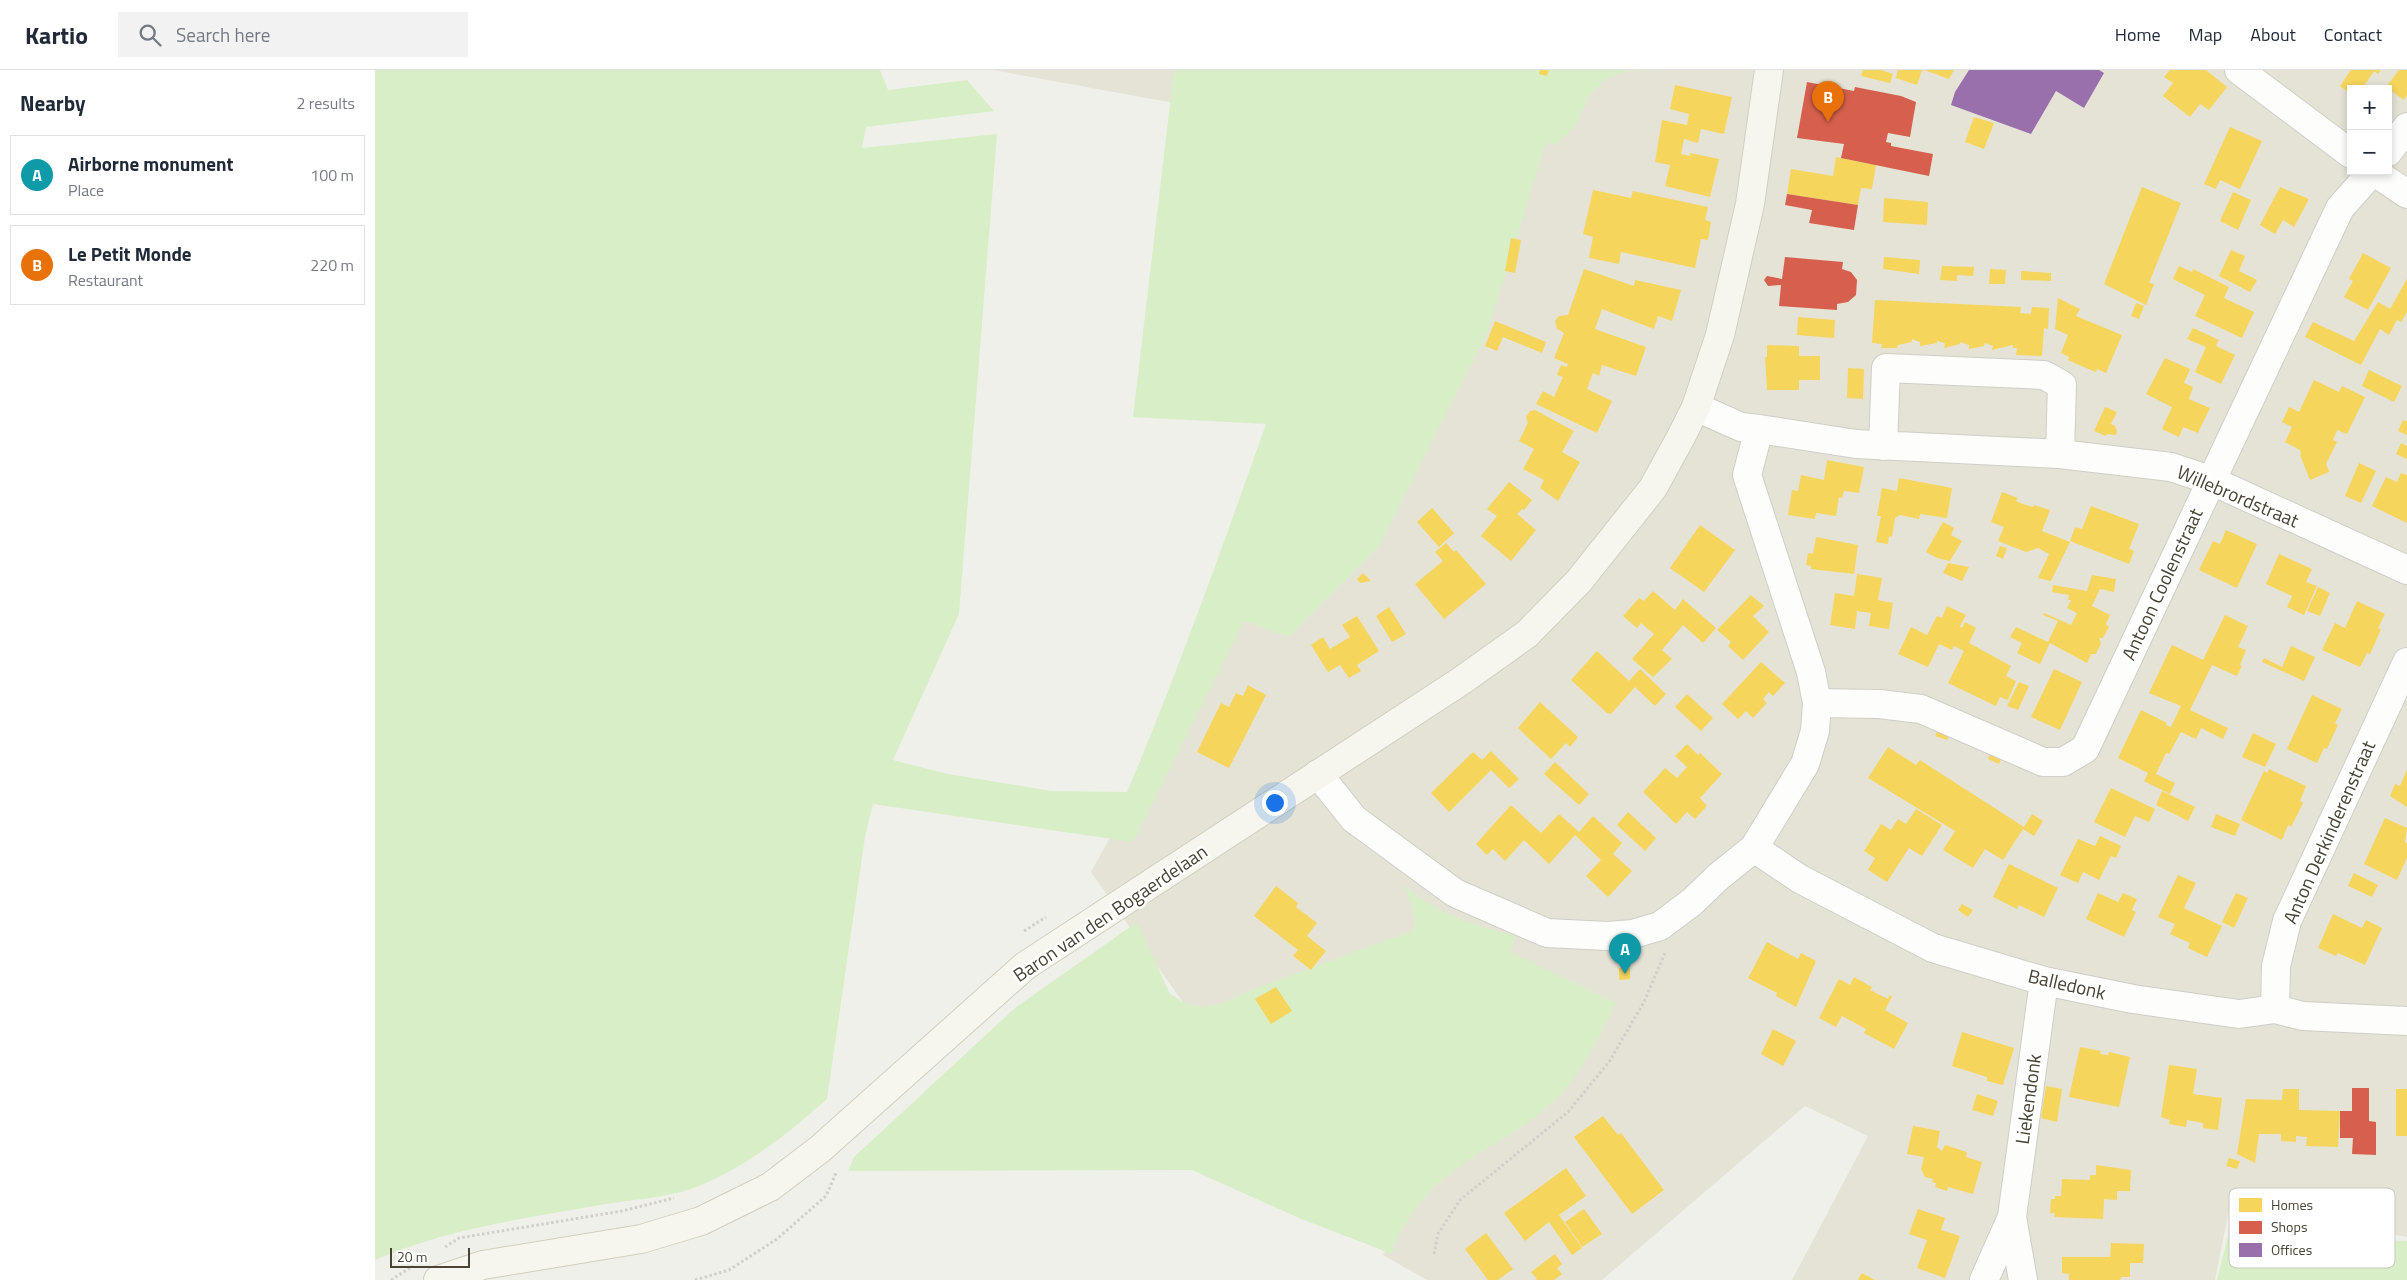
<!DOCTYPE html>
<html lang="en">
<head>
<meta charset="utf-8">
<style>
  :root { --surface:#fff; --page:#f2f2f3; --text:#1f2937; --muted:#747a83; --line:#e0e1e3; --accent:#7c3aed }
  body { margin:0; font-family:"Titillium Web",sans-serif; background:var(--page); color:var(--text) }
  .controls { position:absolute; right:15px; top:15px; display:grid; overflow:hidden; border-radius:0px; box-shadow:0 2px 8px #0003 }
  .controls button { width:45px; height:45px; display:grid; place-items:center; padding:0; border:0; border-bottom:1px solid var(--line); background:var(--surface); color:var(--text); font:25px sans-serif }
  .scale { position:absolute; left:15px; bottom:12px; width:80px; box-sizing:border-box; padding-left:5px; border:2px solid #484334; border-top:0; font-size:14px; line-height:18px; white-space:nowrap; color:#484334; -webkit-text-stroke:4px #fff; paint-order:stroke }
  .you { position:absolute; left:899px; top:732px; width:18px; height:18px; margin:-12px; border:4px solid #fff; border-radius:50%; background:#1a73e8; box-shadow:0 0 0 8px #1a73e833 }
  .badge { display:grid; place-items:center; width:32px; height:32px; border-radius:50%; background:var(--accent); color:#fff; font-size:16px; font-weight:700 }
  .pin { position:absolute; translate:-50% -41px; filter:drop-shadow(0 1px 2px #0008) }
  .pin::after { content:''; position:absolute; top:26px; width:18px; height:15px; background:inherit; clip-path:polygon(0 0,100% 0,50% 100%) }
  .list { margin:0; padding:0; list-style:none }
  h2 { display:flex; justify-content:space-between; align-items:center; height:65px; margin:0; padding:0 20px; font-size:21px }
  h2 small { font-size:16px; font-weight:400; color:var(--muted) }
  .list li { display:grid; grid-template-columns:32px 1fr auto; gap:15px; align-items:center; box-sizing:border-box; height:80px; margin:0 10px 10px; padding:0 10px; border:1px solid var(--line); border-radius:0px }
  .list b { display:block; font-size:19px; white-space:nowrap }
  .list p { margin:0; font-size:16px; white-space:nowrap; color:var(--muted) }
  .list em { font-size:16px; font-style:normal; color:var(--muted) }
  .icon { flex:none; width:28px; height:28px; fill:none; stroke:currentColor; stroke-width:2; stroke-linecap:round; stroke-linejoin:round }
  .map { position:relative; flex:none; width:2032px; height:1210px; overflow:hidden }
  header { display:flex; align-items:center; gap:30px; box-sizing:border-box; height:70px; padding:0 25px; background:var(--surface); border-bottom:1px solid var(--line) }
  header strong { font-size:24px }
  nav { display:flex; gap:28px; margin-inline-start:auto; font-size:18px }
  .search { width:350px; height:45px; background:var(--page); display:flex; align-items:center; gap:12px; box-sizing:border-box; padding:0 18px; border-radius:0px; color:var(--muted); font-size:19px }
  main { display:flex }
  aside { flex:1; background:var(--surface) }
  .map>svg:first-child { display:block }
  .residential { fill:#e5e3d6; fill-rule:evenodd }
  .green { fill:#d8eec7 }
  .homes { fill:#f6d55c }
  .shops { fill:#d6604d }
  .offices { fill:#9970ab }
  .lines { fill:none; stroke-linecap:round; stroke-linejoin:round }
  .minor-casing { stroke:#cfcec7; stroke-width:30 }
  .tertiary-casing { stroke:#cfcec7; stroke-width:30 }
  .secondary-casing { stroke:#d0cfc0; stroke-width:30 }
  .path { stroke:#d1cfc9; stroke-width:3; stroke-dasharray:2.5 2.5; stroke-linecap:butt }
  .minor { stroke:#fdfdfc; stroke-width:28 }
  .tertiary { stroke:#fdfdfc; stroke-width:28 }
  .secondary { stroke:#f7f6ee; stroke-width:28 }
  .labels { text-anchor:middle; stroke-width:5; stroke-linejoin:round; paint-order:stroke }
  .street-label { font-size:19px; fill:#484334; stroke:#fff }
  .key { fill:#fff; stroke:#c8c7c2; stroke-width:1 }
  .key-label { font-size:14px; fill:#484334 }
</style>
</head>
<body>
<header>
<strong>Kartio</strong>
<div class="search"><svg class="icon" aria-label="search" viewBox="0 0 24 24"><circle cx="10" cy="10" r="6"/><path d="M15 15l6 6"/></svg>Search here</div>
<nav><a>Home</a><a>Map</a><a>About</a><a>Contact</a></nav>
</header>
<main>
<aside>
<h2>Nearby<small>2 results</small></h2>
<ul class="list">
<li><span class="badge" style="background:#0f9aa8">A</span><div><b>Airborne monument</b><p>Place</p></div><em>100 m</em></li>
<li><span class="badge" style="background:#e8710a">B</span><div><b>Le Petit Monde</b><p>Restaurant</p></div><em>220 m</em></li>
</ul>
</aside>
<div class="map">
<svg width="2032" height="1210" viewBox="0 0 2032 1210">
  <rect width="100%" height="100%" fill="#f0f0ea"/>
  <path class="residential" d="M618 0H2032V1167L1855 1135 1840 1210H1417L1493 1066 1430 1036 1227 1210H1052L1008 1185 1046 1113 852 995 716 802 865 531 1145 96ZM1976 19H2013V101H1976Z"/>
  <path class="green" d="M0 0H505L513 20 592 10 619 41 491 57 487 78 622 64 584 544 518 690 573 704 677 721 752 722C803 602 847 478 891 354L758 347 799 0H1289L1252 1 1230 9 1214 27 1200 56 1181 75 1171 72 1112 263 1003 478 914 567 869 551 758 772 498 734 490 767 452 1029C414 1063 371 1097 324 1116 302 1126 257 1130 231 1134 152 1148 74 1158 0 1190Z
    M1030 816C1063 844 1099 856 1141 866L1135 882 1241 933C1221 974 1200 1017 1163 1045 1114 1082 1065 1096 1031 1153 1024 1163 1019 1171 1017 1184L924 1148 817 1100 473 1101 479 1087 640 938 762 852 795 924 811 934 831 937 846 934 876 920 1039 860 1040 846Z
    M1854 1162 2032 1171V1210H1842Z"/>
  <path class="homes" d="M1165 0H1174L1172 6 1164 4Z
    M1488 0H1506L1518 4 1515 13 1486 6Z
    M1523 0H1547L1542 15 1521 8Z
    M1549 0H1579L1574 9Z
    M1795 0H1831L1852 17 1834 40 1825 34 1815 47 1788 26 1798 13 1789 7Z
    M1976 0H2006L2003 4 1999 1 1987 19H1976V24L1965 16Z
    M2024 0H2032V25L2029 30 2011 17Z
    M1300 15 1357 27 1349 64 1326 59 1323 73 1309 69 1306 84 1315 86V83L1344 89 1335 127 1290 116 1295 95 1280 92 1287 50 1312 55 1314 44 1295 39Z
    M1599 47 1619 53 1609 79 1590 72Z
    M1855 57 1887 71 1865 119 1845 110 1841 119 1829 114Z
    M1461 87 1501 95 1497 119 1486 118 1483 135 1412 124 1416 99 1458 106Z
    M1767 117 1806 133 1774 213 1779 214 1771 235 1729 214Z
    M1905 117 1934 129 1919 157 1908 150 1900 164 1885 155Z
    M1218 120 1256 128 1258 121 1333 137 1330 150 1336 152 1333 170 1326 169 1320 198 1246 182 1244 194 1214 188 1218 167 1208 164Z
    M1858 122 1876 130 1863 160 1845 151Z
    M1509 128 1553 132 1552 155 1508 152Z
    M1136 168 1146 170 1140 203 1130 201Z
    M1856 180 1870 186 1864 201 1882 210 1875 222 1844 206Z
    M1988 183 2016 198 1993 240 1969 227 1978 211 1974 209Z
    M1509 187 1545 190 1544 204 1508 199Z
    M1567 196 1599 197 1598 206 1582 205V211L1565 210Z
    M1804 196 1817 202 1818 199 1854 217 1849 228 1879 242 1867 268 1820 246 1830 225 1798 209Z
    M1209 199 1259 216 1260 210 1306 220 1297 251 1283 246 1279 259 1227 239 1220 259 1271 277 1261 306 1227 295 1224 306 1218 303 1212 319 1237 331 1222 363 1161 334 1168 321 1179 327 1188 307 1182 305 1186 295 1192 297 1193 294 1179 288 1189 263 1182 259 1180 251 1184 246 1193 245Z
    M1615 199 1631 200 1630 214H1614Z
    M1646 201 1676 203V211L1646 210Z
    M2032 209V242L2026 252 2022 250 2014 265 2005 259 1986 295 1930 267 1938 252 1979 271 2003 232 2015 239Z
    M1683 228 1705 239 1701 246 1747 265 1731 303 1722 299 1721 302 1706 296 1693 290 1694 287 1686 283 1693 265 1680 259Z
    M1500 230 1646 237 1645 243 1656 244 1657 237 1674 238 1673 259 1669 258 1667 286 1641 285 1642 278H1638V275L1617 280 1618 276 1610 273 1609 276 1594 279V275L1585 272V274L1569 278 1570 273 1562 271V273L1545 276V272L1537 269V272L1523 275 1522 278H1506L1507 274 1497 273Z
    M1761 233 1769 236 1764 249 1756 246Z
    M1423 247 1460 250 1459 268 1422 265Z
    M1120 251 1171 272 1167 283 1128 267 1122 281 1110 276Z
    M1818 258 1844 270 1841 276 1860 285 1846 314 1820 302 1831 277 1812 269Z
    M1392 275 1424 276V286H1445V310H1424V320H1392L1390 287H1392Z
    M1790 288 1815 299 1809 313 1818 317 1814 329 1835 338 1823 363 1808 357 1804 367 1787 359 1797 337 1771 324Z
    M1473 298 1489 299 1488 329 1472 328Z
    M1994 300 2027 316 2019 332 1987 316Z
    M1939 310 1964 322 1967 316 1990 327 1972 364 1962 360 1958 370 1962 372 1951 394 1954 402 1935 410 1925 385 1926 384 1925 380 1910 372 1917 357 1907 352 1914 337 1924 342Z
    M1730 337 1742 342 1736 354 1740 356 1742 361 1741 365 1732 364 1731 366 1719 361Z
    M1160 340 1199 361 1187 382 1205 392 1183 431 1165 418 1169 410 1148 399 1159 379 1144 371 1153 353 1151 347 1155 341Z
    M2028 350 2032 351V365L2023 361Z
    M2026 373 2032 376V389L2021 384Z
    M1452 390 1489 397 1484 423 1469 421 1467 428 1464 427 1461 446 1441 443 1440 449 1413 445 1417 420 1423 421 1426 405 1449 410Z
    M1984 393 2001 401 1986 433 1970 426Z
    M2026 403 2032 405V453L1997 436 2011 407 2022 412Z
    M1524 408 1577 418 1572 448 1545 444 1544 449 1525 445 1520 448 1517 467 1514 466 1513 474 1501 472 1506 446H1502L1507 418 1522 421Z
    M1134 412 1157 430 1149 440 1147 439 1142 444 1161 460 1136 491 1106 466 1122 446 1112 439Z
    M1627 422 1643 428 1641 431 1648 434 1658 437 1659 435 1675 440 1667 461 1695 472 1676 511 1663 508 1674 484 1663 478 1651 482 1623 471 1629 457 1616 452Z
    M1716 436 1764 454 1754 479 1759 481 1754 494 1695 471 1700 457 1707 459Z
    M1057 438 1079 463 1064 477 1042 452Z
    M1568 452 1579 458 1576 465 1587 471 1575 491 1562 488 1551 482Z
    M1325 455 1360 480 1329 522 1295 498Z
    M1851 460 1882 474 1862 518 1824 500 1838 471 1845 474Z
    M1441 467 1483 475 1479 504 1436 499V496L1431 495 1433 483 1438 484Z
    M1071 473 1079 482 1081 480 1111 514 1069 549 1040 514 1068 491 1060 482Z
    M1625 476 1632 478 1628 489 1621 486Z
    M1904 484 1937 499 1931 512 1942 516 1929 545 1912 537 1917 526 1891 514Z
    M1573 493 1594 497 1587 511 1568 503Z
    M988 503 996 511 985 513 982 509Z
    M1482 504 1507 508 1503 530 1518 533 1514 559 1494 556 1496 543 1482 541 1480 559 1455 555 1460 523 1479 526Z
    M1717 505 1741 509 1739 522 1725 519 1717 536 1735 545 1731 554 1734 557 1728 568H1724L1726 573 1721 584H1716L1712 593 1675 573 1665 594 1642 583 1647 573 1635 567 1641 557 1673 572 1683 551 1668 545 1669 543 1696 555 1702 543 1692 538 1696 530H1693L1694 525 1677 522 1678 515 1712 521Z
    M1943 517 1955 523 1945 546 1932 541Z
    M1278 521 1300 540 1308 529 1341 558 1328 573 1308 555 1287 580 1297 589 1278 607 1257 589 1279 564 1266 553 1262 558 1248 546 1264 528 1269 531Z
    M1376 525 1389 536 1378 546 1394 562 1368 590 1353 576 1356 572 1342 560Z
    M1982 531 2010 544 2003 558 2006 559 2000 573 1995 584 1992 583 1985 597 1947 580 1960 553 1970 558Z
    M1572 536 1591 545 1585 556 1587 558 1590 552 1601 558 1594 573 1636 596 1631 606 1641 611 1633 630 1625 627 1621 636 1573 613 1589 581 1579 576 1577 580 1564 574 1553 597 1523 584 1536 557 1552 565 1562 546 1567 548Z
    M1014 537 1031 564 1017 572 1001 546Z
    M1850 545 1873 556 1863 577 1871 580 1865 595 1867 596 1862 606 1837 595 1815 640 1853 658 1848 669 1826 658 1821 669 1806 662 1794 684 1791 683 1781 704 1800 713 1795 724 1769 711 1773 703 1743 688 1766 640 1792 653 1791 655 1796 657 1806 636 1774 623 1785 600 1797 575 1828 590Z
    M982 546 1004 581 982 595 986 601 974 608 965 595 953 602 936 575 948 567 955 579 975 567 967 555Z
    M1916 576 1940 587 1929 611 1887 592 1889 588 1907 597Z
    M1222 581 1254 611 1265 599 1291 624 1280 636 1260 617 1236 644 1232 643 1196 610Z
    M1386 592 1410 613 1398 626 1394 622 1388 629 1392 633 1378 648 1371 641 1363 649 1347 634Z
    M1679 599 1707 612 1685 660 1656 647Z
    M1644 612 1654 616 1643 640 1632 636Z
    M873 615 891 625 854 698 822 682 846 633 854 637 861 623 868 626Z
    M1312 624 1338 648 1326 661 1300 637Z
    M1937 625 1967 639 1960 653 1963 655 1957 668 1952 679 1949 678 1942 693 1912 679Z
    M1165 632 1203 667 1195 677 1191 673 1176 689 1143 658Z
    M1564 658 1575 663 1572 670 1560 666Z
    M1878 663 1901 674 1890 697 1867 687Z
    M1312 674 1323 685 1325 683 1347 704 1325 728 1332 736 1320 749 1312 742 1301 754 1268 722 1290 698 1302 708 1312 697 1300 686Z
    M1513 677 1541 695 1545 690 1649 757 1657 744 1668 751 1659 766 1648 759 1628 790 1610 779 1598 798 1568 780 1580 761 1493 708Z
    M1116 681 1144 709 1134 718 1116 700 1074 742 1056 723 1098 682 1107 690Z
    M1616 682 1627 687 1624 694 1613 689Z
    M1180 692 1214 724 1204 735 1169 704Z
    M1894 699 1931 716 1925 731 1928 733 1916 757 1913 755 1907 770 1866 750 1889 701 1892 703Z
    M2032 700V737L2015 726 2020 714 2025 716Z
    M1736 718 1780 739 1774 752 1760 746 1750 767 1719 752Z
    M1787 721 1820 737 1813 751 1781 735Z
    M1136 735 1166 763 1184 744 1204 762 1218 746 1247 773 1238 784 1257 801 1233 827 1211 806 1226 790 1200 765 1174 794 1149 770 1130 791 1118 779 1112 785 1101 774Z
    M1541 739 1567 755 1547 786 1534 778 1512 812 1493 800 1500 788 1489 781 1506 754 1516 760 1523 749 1531 754Z
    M1253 742 1281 768 1270 781 1242 755Z
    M1841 744 1865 754 1860 766 1836 757Z
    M2010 748 2032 758 2030 772 2032 773V788L2022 810 1989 794Z
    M1725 766 1746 776 1741 788 1736 786 1724 810 1708 802 1703 813 1685 805 1703 769 1720 776Z
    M1634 794 1683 818 1669 847 1644 835 1642 839 1618 827Z
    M1979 803 2003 815 1997 827 1973 816Z
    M1803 805 1821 813 1809 838 1847 856 1832 887 1813 878 1815 873 1795 864 1800 854 1783 847Z
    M901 816 923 833 921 837 942 853 932 866 951 881 936 900 918 886 923 880 879 846Z
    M1723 823 1743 832 1748 823 1762 829 1757 840 1761 842 1749 867 1711 849Z
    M1861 823 1873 828 1859 858 1847 852Z
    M1587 834 1598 840 1593 847 1583 840Z
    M1958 844 1987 858 1991 850 2007 858 1990 895 1963 883 1961 886 1943 878Z
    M1392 872 1423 889 1426 883 1441 891 1421 937 1401 926 1402 923 1373 908Z
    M1244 898H1255V909L1244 910Z
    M1479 907 1497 917 1495 920 1513 929 1514 925 1517 927 1510 940 1533 953 1519 979 1489 963 1491 959 1467 946 1461 957 1444 948 1464 909 1475 915Z
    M901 917 917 941 896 954 880 929Z
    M1398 959 1421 971 1408 996 1386 984Z
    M1587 962 1639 978 1628 1015 1612 1011V1007L1577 996Z
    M1705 977 1726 981 1725 984 1733 985 1734 982 1755 987 1744 1037 1694 1027Z
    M1794 995 1822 999 1818 1024 1847 1028 1843 1060 1828 1058V1053L1812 1050 1811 1057 1794 1054 1795 1050 1786 1047Z
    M1671 1016 1687 1019 1682 1052 1666 1048Z
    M1908 1019H1924V1040L1965 1041 1963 1077 1931 1076 1932 1067 1921 1066V1072L1906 1071V1064H1884L1880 1093 1862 1084 1871 1029 1907 1030Z
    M2021 1019H2032V1066H2021Z
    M1602 1024 1623 1031 1618 1046 1597 1040Z
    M1228 1046 1243 1065 1246 1063 1289 1120 1257 1144 1199 1067Z
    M1538 1056 1565 1061 1562 1077 1567 1081 1570 1075 1592 1082 1591 1087 1607 1092 1598 1124 1573 1117 1572 1121 1560 1117 1561 1113 1557 1112 1558 1109 1550 1107 1546 1099 1549 1087 1532 1084Z
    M1854 1088 1865 1091 1862 1099 1851 1096Z
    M1721 1095 1756 1100 1755 1121H1742V1130L1729 1129 1728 1149 1679 1147 1680 1143H1675L1676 1129H1680V1126H1686L1687 1109 1715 1110V1105H1721Z
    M1191 1098 1211 1126 1184 1145 1207 1178 1197 1185 1174 1152 1150 1171 1129 1143Z
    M1209 1139 1227 1164 1207 1177 1190 1152Z
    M1543 1139 1570 1148 1566 1160 1585 1166 1570 1208 1542 1198 1552 1170 1534 1164Z
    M1111 1163 1138 1199 1123 1210H1113L1090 1179Z
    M1736 1173 1769 1174 1768 1193H1755V1207H1746L1745 1210H1694V1204L1687 1203V1187H1735Z
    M1180 1184 1187 1194 1182 1198 1187 1204 1179 1210H1160L1162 1209 1156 1202Z
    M1487 1203 1500 1210H1483Z"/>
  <path class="shops" d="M1432 12 1479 21 1480 17 1526 26 1541 32 1535 67 1513 63 1511 72 1516 73V76L1558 84 1554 106 1466 88 1469 74 1422 68Z
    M1412 124 1483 135 1479 160 1434 153 1437 140 1410 135Z
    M1410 187 1468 192 1467 199 1476 202 1482 210 1481 225 1473 232 1462 234V240L1404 236 1406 215 1393 216 1389 210 1392 206 1407 209Z
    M1977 1018H1994V1051L2001 1052V1085L1977 1084 1978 1068H1965V1041H1977Z"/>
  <path class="offices" d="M1594 0H1724L1729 3 1709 38 1681 21 1656 64 1576 35 1580 22Z"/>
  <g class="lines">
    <g class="minor-casing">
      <path id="minor" d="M2013 82 2032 57
        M1384 359 1481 374 1685 384 1796 397 1835 410 2032 500
        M1508 376 1511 298 1669 305 1687 315 1685 384
        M1442 633 1504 634 1546 639 1668 692H1688L1710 679 1965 138 1998 101
        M943 704 979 749 1080 823 1172 863 1232 866 1258 864 1285 856 1317 832 1343 807 1379 778 1430 694 1440 661 1442 633 1436 602 1372 405 1384 359 1366 357 1321 337
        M1379 778 1425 809 1558 878 1669 911 1758 929 1864 944 1900 939 1928 946 2032 951
        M1900 939 1901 896 1912 851 2032 592
        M1637 1147 1648 1210
        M1609 1210 1637 1147 1669 911"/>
    </g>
    <g class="tertiary-casing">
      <path id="tertiary" d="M1864 0 1976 84
        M1998 101 2032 124"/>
    </g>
    <g class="secondary-casing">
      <path id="secondary" d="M63 1210 108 1195 266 1169 326 1151 395 1117 445 1079 650 896 1086 611 1152 564 1204 511 1278 418 1306 367 1321 337 1345 265 1375 134 1394 0"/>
    </g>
    <path class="path" d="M649 861 671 847
      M70 1177 84 1168 247 1141 299 1128
      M1059 1184 1063 1164 1085 1130 1193 1042 1234 992 1269 932 1290 883
      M16 1210 38 1196
      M320 1210 354 1200 402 1169 451 1126 461 1103"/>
    <use href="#minor" class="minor"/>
    <use href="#tertiary" class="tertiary"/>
    <use href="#secondary" class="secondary"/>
  </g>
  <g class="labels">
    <g class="street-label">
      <text transform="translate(1863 426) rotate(23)" y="7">Willebrordstraat</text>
      <text transform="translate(1787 514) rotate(-65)" y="7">Antoon Coolenstraat</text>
      <text transform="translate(1954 762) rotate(-66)" y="7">Anton Derkinderenstraat</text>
      <text transform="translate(735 843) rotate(-34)" y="7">Baron van den Bogaerdelaan</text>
      <text transform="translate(1692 914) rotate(13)" y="7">Balledonk</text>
      <text transform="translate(1653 1029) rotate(-82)" y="7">Liekendonk</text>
    </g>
  </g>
  <rect x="1854" y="1118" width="166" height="80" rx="8" class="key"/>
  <rect x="1864" y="1128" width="23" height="14" fill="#f6d55c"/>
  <rect x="1864" y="1151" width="23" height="13" fill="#d6604d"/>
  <rect x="1864" y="1173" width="23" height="14" fill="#9970ab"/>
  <g class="key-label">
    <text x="1896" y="1140">Homes</text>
    <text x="1896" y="1162">Shops</text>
    <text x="1896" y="1185">Offices</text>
  </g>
</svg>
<div class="controls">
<button>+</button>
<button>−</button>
</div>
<div class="scale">20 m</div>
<div class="you"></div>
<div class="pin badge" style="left:1250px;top:904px;background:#0f9aa8">A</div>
<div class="pin badge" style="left:1453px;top:52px;background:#e8710a">B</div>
</div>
</main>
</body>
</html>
